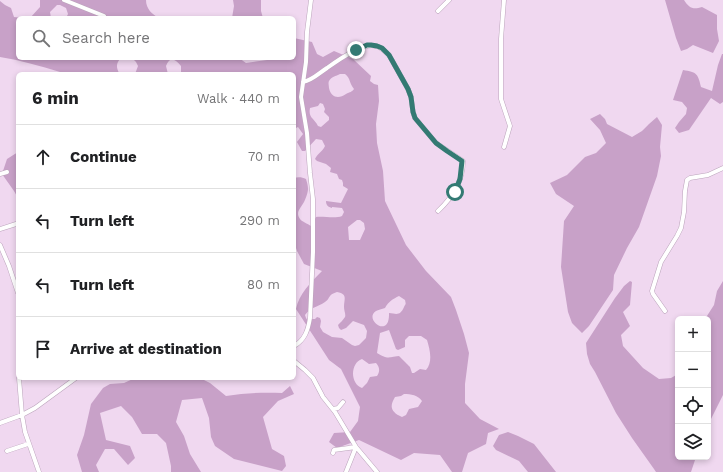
<!DOCTYPE html>
<html lang="en">
<head>
<meta charset="utf-8">
<style>
  :root { --surface:#fff; --page:#f2f2f2; --text:#202124; --muted:#757577; --line:#e0e0e0 }
  body { margin:0; font-family:"Work Sans",sans-serif; background:var(--page); color:var(--text) }
  .controls { position:absolute; right:12px; bottom:12px; display:grid; overflow:hidden; border-radius:6px; box-shadow:0 2px 6px #0003 }
  .controls button { width:36px; height:36px; display:grid; place-items:center; padding:0; border:0; border-bottom:1px solid var(--line); background:var(--surface); color:var(--text); font:20px sans-serif }
  .stop { position:absolute; width:12px; height:12px; margin:-9px; border:3px solid #337a73; border-radius:50%; background:#fff }
  .stop.end { background:#337a73; border-color:#fff; box-shadow:0 1px 4px #0008 }
  .list { margin:0; padding:0; list-style:none }
  h2 { display:flex; justify-content:space-between; align-items:center; height:52px; margin:0; padding:0 16px; font-size:17px }
  h2 small { font-size:13px; font-weight:400; color:var(--muted) }
  .list li { display:grid; grid-template-columns:26px 1fr auto; gap:12px; align-items:center; box-sizing:border-box; height:64px; padding:0 16px; border-top:1px solid var(--line) }
  .list b { display:block; font-size:15px; white-space:nowrap }
  .list em { font-size:13px; font-style:normal; color:var(--muted) }
  .icon { flex:none; width:22px; height:22px; fill:none; stroke:currentColor; stroke-width:2; stroke-linecap:round; stroke-linejoin:round }
  .map { position:relative; flex:none; width:723px; height:472px; overflow:hidden }
  .search { position:absolute; background:var(--surface); box-shadow:0 2px 6px #0003; left:16px; top:16px; width:280px; height:44px; display:flex; align-items:center; gap:10px; box-sizing:border-box; padding:0 14px; border-radius:6px; color:var(--muted); font-size:15px }
  .panel { position:absolute; background:var(--surface); box-shadow:0 2px 6px #0003; left:16px; top:72px; width:280px; height:308px; border-radius:6px }
  .map>svg:first-child { display:block }
  .green { fill:#c8a1c8; fill-rule:evenodd }
  .lines { fill:none; stroke-linecap:round; stroke-linejoin:round }
  .minor-casing { stroke:#bba4bb; stroke-width:5 }
  .minor { stroke:#fff; stroke-width:4 }
  .route { stroke:#337a73; stroke-width:5 }
</style>
</head>
<body>
<div class="map">
<svg width="723" height="472" viewBox="0 0 723 472">
  <rect width="100%" height="100%" fill="#f0d8f0"/>
  <path class="green" d="M40 0H146C146 9 152 14 159 18H66L68 14 66 8 60 5H57L50 12 51 18H30L40 7Z
    M233 0H261V11L263 18H232L234 6Z
    M665 0H684C689 8 693 10 702 7L717 15V29L719 41 713 53 693 45 687 49 681 51 676 38Z
    M0 1 5 5 11 8 14 17 23 18H18V58H121C116 63 116 67 119 73L123 74H61L60 72C40 66 20 60 0 57Z
    M294 38 312 42 317 54 323 57 334 51 353 59 371 76 370 81 374 84 378 85 379 101 376 124 377 143 383 171 385 201 406 245 426 271 451 297 456 310 464 334 469 353 465 384V403L480 419 499 429 488 433 486 444 468 453 462 472H452L440 455 414 453 401 460 359 440 337 448 329 442 334 433 350 432 358 421 360 407 341 369 329 360 296 309C299 294 311 282 322 271L304 264 297 251 294 242V178C298 177 302 177 306 179 307 182 308 186 308 189 308 192 306 198 304 202 301 208 295 212 300 219 301 221 308 224 311 226L316 217C324 216 335 219 342 216L344 212 342 208 332 207V208C328 207 326 205 326 201L341 203 348 189 343 186V183L342 180 339 179 337 174 330 172 331 168 326 164 317 161 315 159C317 154 323 151 325 146L322 140 316 139 305 151H302L297 142 303 134 298 127 294 129V99L296 96 294 94V74H273C270 71 265 72 261 74H181V66C175 59 170 56 166 66L168 74H135L138 66 136 62 132 58H239L246 63 267 60 268 58H294ZM340 74H345C351 79 349 83 354 89 352 92 350 92 346 94 339 99 331 98 329 88 329 86 328 83 329 81 331 77 336 76 340 74ZM320 103 323 104 325 109 324 112 329 117V120L321 127 318 126C314 118 308 118 310 108L318 106ZM357 220H360L364 223 365 229 360 240H349L348 227ZM337 292C348 294 344 299 344 307 344 311 346 314 345 317 343 320 340 323 338 325L339 328 341 330 346 328 353 321 364 325 367 331 366 338 359 345 355 346 352 345 342 338 332 337 323 332 320 327 321 321 320 318 317 317 315 319H312L308 321 306 318 305 315C312 306 316 308 325 302 331 298 327 295 337 292ZM399 296 405 300C406 305 406 303 404 307 400 316 397 314 389 313 390 340 363 319 376 311 378 310 382 309 385 308 389 301 393 299 399 296ZM389 330 396 349 398 350 405 347V340L409 336H421L427 340C430 350 433 362 426 370L420 369 414 373H412L410 367 399 356C387 357 389 360 377 353L380 333ZM362 359 369 364 376 363C380 367 380 372 377 376L370 377 367 383 362 388C350 384 350 363 362 359ZM404 394C411 394 418 395 422 401L418 407 409 409 406 415 402 417C391 412 389 407 395 397L401 396Z
    M722 54H723V102L720 104 711 98 689 130 679 133 675 128 679 122 686 114 687 108 682 102 673 100 683 70C697 72 698 74 701 87L712 91 718 65Z
    M600 114 605 119 607 124 632 137 642 131 649 124 657 117 662 125 660 147 661 156 657 176 639 227 627 248 614 275 613 290 589 326 582 333 572 323 568 312 561 267 564 221 574 206 556 194 550 183 567 175 585 157 596 153 606 143 600 130 590 119Z
    M18 152V198L14 191 2 174 7 159Z
    M630 281 632 282 630 305 623 312 630 326 621 335 623 346 643 368 659 379 671 378 678 374V457H696L691 472H656L654 469 632 438 616 413 595 372 590 364 587 354 586 343 615 298 624 286Z
    M723 281V395L708 425V319H705L714 305 717 291Z
    M135 378H200L210 383 226 396C245 393 263 392 282 393L290 386 294 394 278 401 263 417 272 449 284 456 286 466 282 471 234 459 215 446 211 437 209 418 202 398 182 400 176 422 184 436 190 454 201 472H171V466L166 443 157 434H142L132 417 121 406 100 413 106 440 130 446 135 458 128 465 114 449H105L96 465 99 472H82L77 455 84 435 91 404 103 388 110 384 124 383Z
    M508 432 518 436 534 444 556 472H528L519 461 496 450 493 446 499 435Z"/>
  <g class="lines">
    <g class="minor-casing">
      <path id="minor" d="M64 0 104 16
        M504 0 501 39V99L510 126 504 147
        M438 11 449 0
        M303 82C313 80 319 73 327 68 338 60 363 42 376 46 381 47 385 51 389 55L408 89 411 97 413 112 415 118 436 143 463 161C463 181 453 197 438 211
        M0 174 7 172
        M0 229 16 224
        M0 245 9 266 18 293
        M665 311 653 294 652 291 661 262 677 236 681 228 684 212 685 191 687 180 690 178 708 175 723 168
        M294 346C305 340 308 330 310 318L313 252V199L310 173 307 133 301 97 306 62 307 32 311 0
        M294 361 305 370 313 378 323 397 335 412 356 447 377 472
        M19 378 22 415 25 432 39 472
        M333 409 338 408 343 402
        M0 423 22 415 35 408 76 378
        M7 451 28 444
        M333 453 334 450 356 447 346 472"/>
    </g>
    <use href="#minor" class="minor"/>
  </g>
  <g class="lines">
    <path class="route" d="M356 50 367 45H371L377 46 382 48 389 55 408 89 411 97 413 112 415 118 436 143 447 151 462 161 460 179 455 192"/>
  </g>
</svg>
<div class="controls">
<button>+</button>
<button>−</button>
<button><svg class="icon" aria-label="locate" viewBox="0 0 24 24"><circle cx="12" cy="12" r="6"/><path d="M12 2v4M12 18v4M2 12h4M18 12h4"/></svg></button>
<button><svg class="icon" aria-label="layers" viewBox="0 0 24 24"><path d="M12 4l9 5-9 5-9-5zM3 14l9 5 9-5"/></svg></button>
</div>
<div class="stop" style="left:455px;top:192px"></div>
<div class="stop end" style="left:356px;top:50px"></div>
<div class="search"><svg class="icon" aria-label="search" viewBox="0 0 24 24"><circle cx="10" cy="10" r="6"/><path d="M15 15l6 6"/></svg>Search here</div>
<section class="panel">
<h2>6 min<small>Walk · 440 m</small></h2>
<ul class="list">
<li><svg class="icon" aria-label="ahead" viewBox="0 0 24 24"><path d="M12 20V5M6 11l6-6 6 6"/></svg><div><b>Continue</b></div><em>70 m</em></li>
<li><svg class="icon" aria-label="left" viewBox="0 0 24 24"><path d="M17 20v-9H6M10 6l-5 5 5 5"/></svg><div><b>Turn left</b></div><em>290 m</em></li>
<li><svg class="icon" aria-label="left" viewBox="0 0 24 24"><path d="M17 20v-9H6M10 6l-5 5 5 5"/></svg><div><b>Turn left</b></div><em>80 m</em></li>
<li><svg class="icon" aria-label="arrive" viewBox="0 0 24 24"><path d="M6 21V4h12l-3 4 3 4H6"/></svg><div><b>Arrive at destination</b></div></li>
</ul>
</section>
</div>
</body>
</html>
